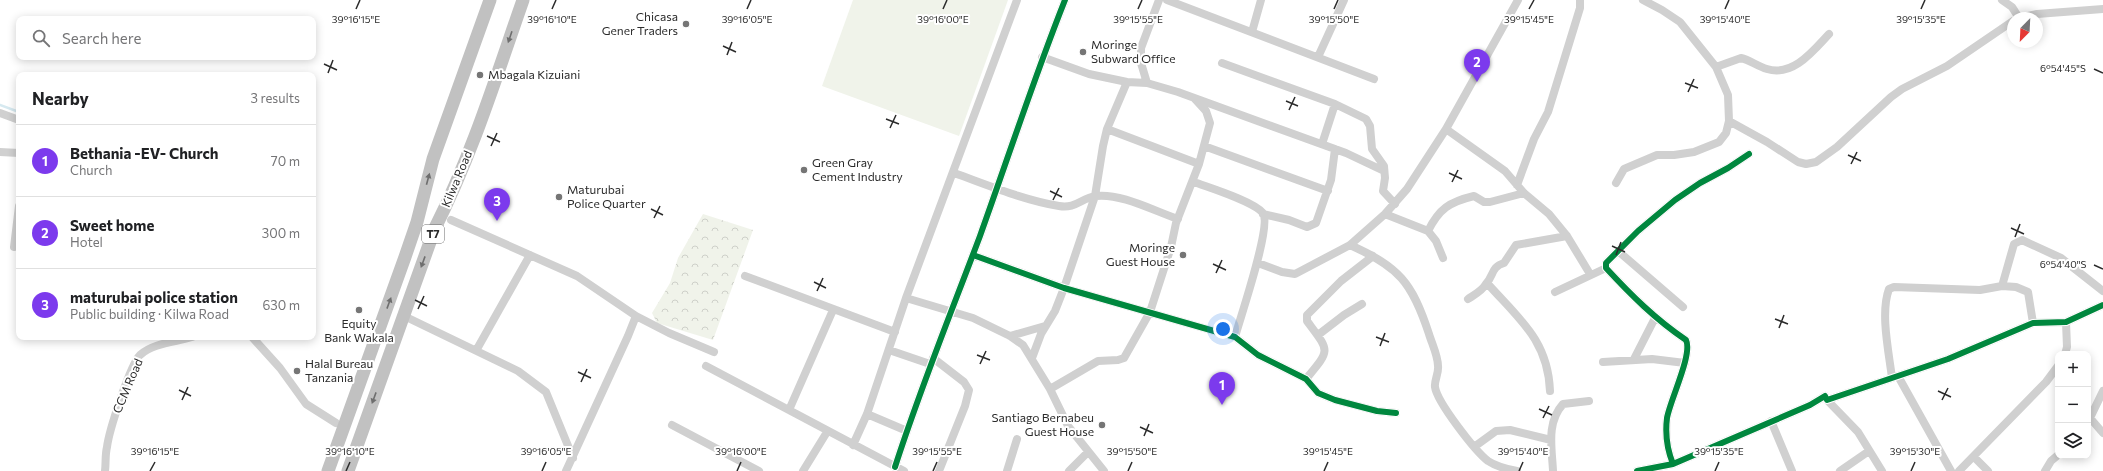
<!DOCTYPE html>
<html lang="en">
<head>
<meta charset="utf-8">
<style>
  :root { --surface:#fff; --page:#f2f2f2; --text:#202124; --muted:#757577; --line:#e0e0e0; --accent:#7c3aed }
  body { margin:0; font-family:Commissioner,sans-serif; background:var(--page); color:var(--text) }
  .controls { position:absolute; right:12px; bottom:12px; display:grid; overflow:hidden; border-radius:8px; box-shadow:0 2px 10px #0003 }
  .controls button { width:36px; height:36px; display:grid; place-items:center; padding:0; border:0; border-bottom:1px solid var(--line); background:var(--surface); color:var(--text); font:20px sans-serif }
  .compass { position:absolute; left:2007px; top:12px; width:36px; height:36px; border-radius:50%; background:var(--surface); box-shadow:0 2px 10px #0003; rotate:204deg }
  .you { position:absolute; left:1223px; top:329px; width:14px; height:14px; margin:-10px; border:3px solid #fff; border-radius:50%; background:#1a73e8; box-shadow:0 0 0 6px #1a73e833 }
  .badge { display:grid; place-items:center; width:26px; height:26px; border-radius:50%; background:var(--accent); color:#fff; font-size:13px; font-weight:700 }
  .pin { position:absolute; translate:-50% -33px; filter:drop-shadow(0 1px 2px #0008) }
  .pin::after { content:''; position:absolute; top:21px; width:14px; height:12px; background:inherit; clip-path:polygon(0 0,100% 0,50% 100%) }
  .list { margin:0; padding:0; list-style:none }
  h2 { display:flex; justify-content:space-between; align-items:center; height:52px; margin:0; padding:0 16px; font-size:17px }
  h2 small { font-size:13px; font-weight:400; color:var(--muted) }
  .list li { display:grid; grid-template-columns:26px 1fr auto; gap:12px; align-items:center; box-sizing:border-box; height:72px; padding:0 16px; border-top:1px solid var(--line) }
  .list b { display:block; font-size:15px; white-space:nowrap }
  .list p { margin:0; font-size:13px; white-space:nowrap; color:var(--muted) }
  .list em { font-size:13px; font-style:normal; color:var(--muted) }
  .icon { flex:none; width:22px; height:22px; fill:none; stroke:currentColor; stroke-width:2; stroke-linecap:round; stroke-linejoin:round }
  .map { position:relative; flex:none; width:2103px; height:471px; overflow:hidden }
  .search { position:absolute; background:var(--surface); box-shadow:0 2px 10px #0003; left:16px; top:16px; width:300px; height:44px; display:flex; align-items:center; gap:10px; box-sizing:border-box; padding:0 14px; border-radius:8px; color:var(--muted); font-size:15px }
  .panel { position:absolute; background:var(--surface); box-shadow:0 2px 10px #0003; left:16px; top:72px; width:300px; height:268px; border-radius:8px }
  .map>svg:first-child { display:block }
  .green { fill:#f0f3ea }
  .park { fill:url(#park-crowns) }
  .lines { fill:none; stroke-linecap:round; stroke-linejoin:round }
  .stream { stroke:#d6e9f0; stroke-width:2.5 }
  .minor { stroke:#d0d0d0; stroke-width:8 }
  .trunk { stroke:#c1c1c1; stroke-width:13 }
  .cycleway-casing { stroke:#fff; stroke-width:8 }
  .cycleway { stroke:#00873e; stroke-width:6 }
  .oneway { fill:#6e6e6e }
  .ticks { fill:none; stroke:#2b2b2b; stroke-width:1.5 }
  .poi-dot { fill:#757575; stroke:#fff; stroke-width:1.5 }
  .labels { text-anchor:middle; stroke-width:4; stroke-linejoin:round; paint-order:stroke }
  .shield { fill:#fff; stroke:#6b6b6b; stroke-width:1 }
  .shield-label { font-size:11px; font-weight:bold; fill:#2b2b2b }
  .poi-label { font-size:12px; fill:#2b2b2b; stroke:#fff; text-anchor:start }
  .street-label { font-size:12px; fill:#2b2b2b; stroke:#fff }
  .ticks-label { font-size:10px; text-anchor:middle; fill:#2b2b2b; stroke:#fff; stroke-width:4; stroke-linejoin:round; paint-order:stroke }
</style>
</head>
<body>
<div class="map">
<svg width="2103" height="471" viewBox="0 0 2103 471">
  <defs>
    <pattern id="park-crowns" width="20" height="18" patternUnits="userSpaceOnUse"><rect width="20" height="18" fill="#f0f3ea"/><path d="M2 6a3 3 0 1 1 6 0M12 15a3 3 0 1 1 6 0" fill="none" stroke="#ced0c9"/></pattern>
  </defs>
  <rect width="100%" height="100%" fill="#fff"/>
  <path class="green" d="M853 0H1008L959 136 822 86Z"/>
  <path class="park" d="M703 214 753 230 713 340 657 323 652 313 670 283 678 258Z"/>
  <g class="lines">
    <path class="stream" d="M0 105 19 112"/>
    <path class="minor" d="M1167 0 1374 79
      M2002 0 2012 7 2019 18
      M2019 18 2037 14 2103 9
      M1252 32 1261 0
      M1042 57 1089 74 1127 82 1147 83 1178 92 1346 153 1384 171
      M1318 57 1344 0
      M1222 63 1335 104 1366 119 1370 126 1372 149 1384 166 1385 178 1383 191 1395 204
      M1716 67 1741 58C1750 60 1757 66 1767 69 1793 77 1813 51 1829 34
      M1147 83 1141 63V48L1159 0
      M0 113 19 120
      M1729 121 1767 142 1798 162 1806 164 1816 162 1837 147 1891 97 1902 89 1947 66 2013 21
      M1107 129 1199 164
      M1446 129 1505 171 1524 193 1549 214 1567 236 1590 274
      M1322 144 1335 104
      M1204 146 1328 191
      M0 152 19 153
      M954 173C988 185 1023 200 1059 206 1076 209 1081 198 1096 196 1121 193 1154 211 1178 219
      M1194 182C1210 188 1253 201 1263 213 1272 226 1240 318 1235 337
      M1616 183 1624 169 1657 155H1674L1694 152 1719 142 1726 133 1729 121 1728 95 1716 67 1680 22 1662 10 1643 0
      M1517 185 1534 139 1548 112 1580 8V0
      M1263 214 1289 220 1307 227 1316 223 1331 180 1335 149
      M1385 214 1428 231 1436 241 1443 258
      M451 220 577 276 636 316 669 333 714 352
      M1428 231C1439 209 1449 202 1474 196L1484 202H1490L1524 193
      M1350 245C1399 267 1412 282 1429 334 1432 344 1438 356 1438 366 1439 373 1434 381 1435 387 1437 402 1475 451 1488 461 1497 467 1507 469 1517 471
      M14 247 19 206
      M1618 251 1683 307
      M973 255 1064 288 1235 337 1258 355 1306 379 1318 393 1335 400 1377 411 1396 413
      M1258 263 1282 272 1295 274 1350 245 1385 214 1407 189 1446 129 1518 0
      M745 276 895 332
      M1487 283C1519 319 1548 340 1550 391
      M2002 286 2014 244 2022 240 2061 258 2103 291
      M1555 292 1606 268
      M906 298 973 318 1010 336 1023 345 1050 389 1068 426 1104 471
      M1468 299C1474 295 1482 291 1486 284 1494 275 1491 267 1504 263L1516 245 1567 236
      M404 316 518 371 546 392 573 458
      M1318 335 1344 315 1362 304
      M1010 336 1045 326
      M252 337 280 368 306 404 336 423
      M477 349 530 255
      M889 350 930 364
      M2065 354 2067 347 2066 322
      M933 358 964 382 969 390 965 406 939 471
      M1032 358 1041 334 1055 311 1064 288 1095 196 1103 146 1107 129 1127 82
      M1634 359 1655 318
      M1603 362 1652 359 1685 363
      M706 366 904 471
      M1898 376 1951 471
      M1892 378C1889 353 1880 313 1889 289L1894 287 1980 290 2002 286 2016 287 2028 292 2033 323
      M1306 379C1331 349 1330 352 1307 321V315L1341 281 1373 256
      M1050 389 1098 361 1118 360 1124 358 1150 312 1171 247 1176 223 1199 164 1210 123 1206 111 1195 99
      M1827 400 1858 432 1882 471
      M789 410 833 310
      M867 414 907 431
      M2090 418 2103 433
      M1771 421 1792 471
      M2088 422 2103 391
      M672 425 759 471
      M853 445 867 414 906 298 1017 0
      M1474 447 1496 431 1510 430 1551 440
      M1974 457 1988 471
      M1673 464C1667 449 1665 434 1667 418 1670 400 1693 354 1686 340 1655 319 1631 295 1606 268V263L1638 231 1675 200 1700 183 1728 168 1749 154
      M895 467C920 389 951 313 980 236 1008 158 1034 78 1065 0
      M105 471C106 463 105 455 107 447 109 431 130 365 140 355 153 343 176 342 192 337
      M566 471 628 336 636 316
      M803 471 827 432
      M1007 471 1017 439
      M1069 471 1088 452
      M1553 471C1552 448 1546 423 1563 404L1589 401
      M1637 471 1673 464 1810 405 1825 396 1827 400 1948 359 2033 323 2066 322 2103 305
      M1840 471 1869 451
      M1959 471 2046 382 2058 366
      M2045 471 2051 461 2058 455"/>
    <path class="trunk" d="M328 471 405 257 417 222 433 159 490 0
      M348 471 435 228C472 155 496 77 523 0"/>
    <g class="cycleway-casing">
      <path id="cycleway" d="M973 255 1064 288 1235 337 1258 355 1306 379 1318 393 1335 400 1377 411 1396 413
        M1673 464C1667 449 1665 434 1667 418 1670 400 1693 354 1686 340 1655 319 1631 295 1606 268V263L1638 231 1675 200 1700 183 1728 168 1749 154
        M895 467C920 389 951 313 980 236 1008 158 1034 78 1065 0
        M1637 471 1673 464 1810 405 1825 396 1827 400 1948 359 2033 323 2066 322 2103 305"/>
    </g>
    <use href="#cycleway" class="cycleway"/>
  </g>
  <defs><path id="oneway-solid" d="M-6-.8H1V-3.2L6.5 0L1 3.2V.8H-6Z"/></defs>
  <g class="oneway">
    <use href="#oneway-solid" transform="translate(510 37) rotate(109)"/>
    <use href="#oneway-solid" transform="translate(428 179) rotate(-75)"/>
    <use href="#oneway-solid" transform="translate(423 262) rotate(110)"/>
    <use href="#oneway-solid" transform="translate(389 303) rotate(-70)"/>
    <use href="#oneway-solid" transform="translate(374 398) rotate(110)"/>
  </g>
  <path class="ticks" d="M356 9 360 0M552 9 556 0M747 9 751 0M943 9 947 0M1138 9 1142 0M1334 9 1338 0M1529 9 1534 0M1725 9 1729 0M1921 9 1925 0M723 46 736 52M727 55 732 42M324 64 337 70M2094 69 2103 73M328 73 333 60M1685 83 1698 88M1688 92 1694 79M1286 101 1298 106M1289 110 1295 97M886 119 899 124M890 128 896 115M487 136 500 142M491 146 497 133M1848 155 1861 161M1851 164 1857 152M1449 173 1462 179M1452 182 1458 170M1050 191 1062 197M1053 200 1059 188M651 209 663 215M654 218 660 206M2011 228 2024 234M2015 237 2020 224M1612 246 1625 252M1616 255 1621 242M1213 264 1226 270M2094 265 2103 269M1216 273 1222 260M814 282 826 288M817 291 823 278M415 300 427 306M418 309 424 296M1775 319 1788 324M1779 328 1784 315M1376 337 1389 342M1380 346 1385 333M977 355 990 360M980 364 986 351M578 372 591 378M581 382 587 369M179 390 191 396M1938 391 1951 397M182 400 188 387M1942 400 1948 388M1539 409 1552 415M1543 418 1549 406M1140 427 1153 433M1144 436 1149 424M150 471 155 462M346 471 350 462M542 471 546 462M737 471 741 462M933 471 937 462M1128 471 1132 462M1324 471 1328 462M1519 471 1523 462M1715 471 1719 462M1911 471 1915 462"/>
  <g class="poi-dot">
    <circle cx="686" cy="24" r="4"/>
    <circle cx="1083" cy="52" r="4"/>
    <circle cx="480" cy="75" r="4"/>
    <circle cx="804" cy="170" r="4"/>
    <circle cx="559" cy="197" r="4"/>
    <circle cx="1183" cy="255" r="4"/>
    <circle cx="359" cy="310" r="4"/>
    <circle cx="297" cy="371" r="4"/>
    <circle cx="1102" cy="425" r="4"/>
  </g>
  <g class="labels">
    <rect class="shield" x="422" y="225" width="22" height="18" rx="3"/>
    <g class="shield-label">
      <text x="433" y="238">T7</text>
    </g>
    <g class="poi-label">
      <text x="678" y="21" text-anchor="end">Chicasa<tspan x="678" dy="14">Gener Traders</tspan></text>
      <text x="1091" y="49">Moringe<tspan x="1091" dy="14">Subward Office</tspan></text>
      <text x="488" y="79">Mbagala Kizuiani</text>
      <text x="812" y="167">Green Gray<tspan x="812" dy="14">Cement Industry</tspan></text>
      <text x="567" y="194">Maturubai<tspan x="567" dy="14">Police Quarter</tspan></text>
      <text x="1175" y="252" text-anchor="end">Moringe<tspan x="1175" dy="14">Guest House</tspan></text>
      <text x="359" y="328" text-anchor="middle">Equity<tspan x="359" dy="14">Bank Wakala</tspan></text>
      <text x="305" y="368">Halal Bureau<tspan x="305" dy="14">Tanzania</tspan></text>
      <text x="1094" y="422" text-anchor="end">Santiago Bernabeu<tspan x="1094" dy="14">Guest House</tspan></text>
    </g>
    <g class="street-label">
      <text transform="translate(457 179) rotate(-67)" y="4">Kilwa Road</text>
      <text transform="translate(128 386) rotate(-67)" y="4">CCM Road</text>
    </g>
  </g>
  <g class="ticks-label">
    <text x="356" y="23">39°16'15"E</text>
    <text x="552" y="23">39°16'10"E</text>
    <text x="747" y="23">39°16'05"E</text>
    <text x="943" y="23">39°16'00"E</text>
    <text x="1138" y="23">39°15'55"E</text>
    <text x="1334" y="23">39°15'50"E</text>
    <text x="1529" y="23">39°15'45"E</text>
    <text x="1725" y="23">39°15'40"E</text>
    <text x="1921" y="23">39°15'35"E</text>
    <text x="2063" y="72">6°54'45"S</text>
    <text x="2063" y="268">6°54'40"S</text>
    <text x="155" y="455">39°16'15"E</text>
    <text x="350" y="455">39°16'10"E</text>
    <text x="546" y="455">39°16'05"E</text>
    <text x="741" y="455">39°16'00"E</text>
    <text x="937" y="455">39°15'55"E</text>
    <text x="1132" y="455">39°15'50"E</text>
    <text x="1328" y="455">39°15'45"E</text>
    <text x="1523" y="455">39°15'40"E</text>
    <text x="1719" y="455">39°15'35"E</text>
    <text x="1915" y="455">39°15'30"E</text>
  </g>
</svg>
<div class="controls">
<button>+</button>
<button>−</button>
<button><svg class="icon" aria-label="layers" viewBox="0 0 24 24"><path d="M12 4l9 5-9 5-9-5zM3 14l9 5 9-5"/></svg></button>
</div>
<svg class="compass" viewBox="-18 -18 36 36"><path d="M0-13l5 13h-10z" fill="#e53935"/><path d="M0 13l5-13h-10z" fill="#757577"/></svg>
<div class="you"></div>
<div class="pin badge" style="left:1222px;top:405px">1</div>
<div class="pin badge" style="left:1477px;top:82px">2</div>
<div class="pin badge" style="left:497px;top:221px">3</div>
<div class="search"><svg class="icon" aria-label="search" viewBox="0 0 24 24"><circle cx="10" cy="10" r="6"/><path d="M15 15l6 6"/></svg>Search here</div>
<section class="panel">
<h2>Nearby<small>3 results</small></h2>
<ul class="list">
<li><span class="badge">1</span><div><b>Bethania -EV- Church</b><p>Church</p></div><em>70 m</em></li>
<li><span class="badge">2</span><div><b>Sweet home</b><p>Hotel</p></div><em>300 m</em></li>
<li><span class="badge">3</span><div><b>maturubai police station</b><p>Public building · Kilwa Road</p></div><em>630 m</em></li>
</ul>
</section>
</div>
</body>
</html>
